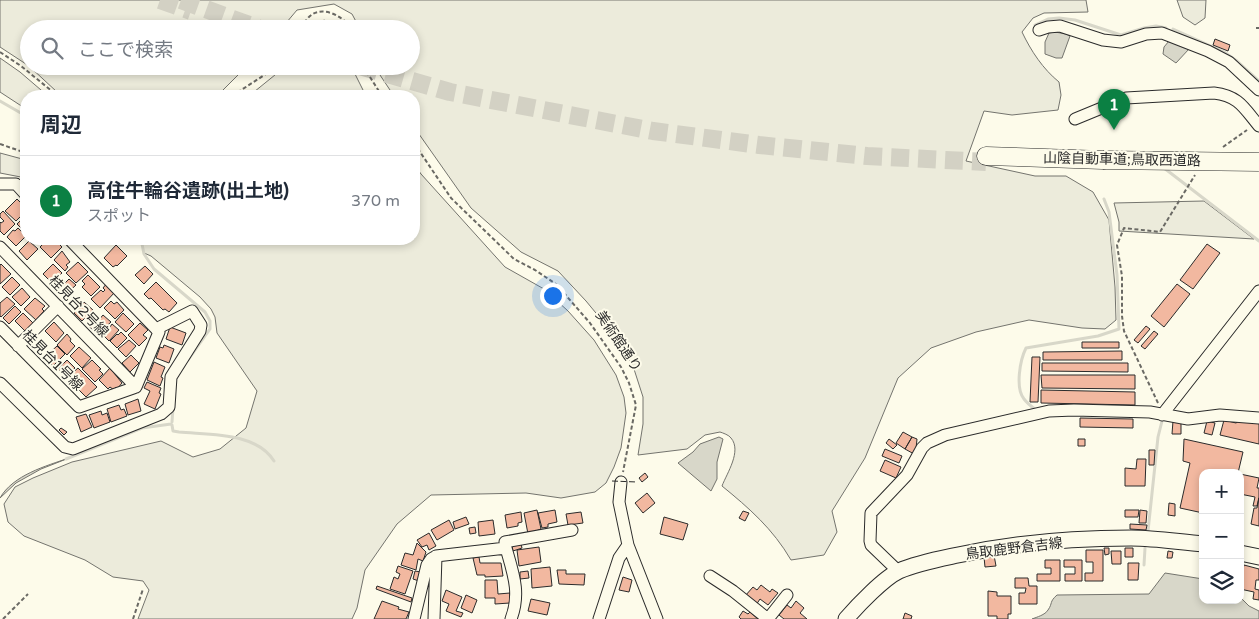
<!DOCTYPE html>
<html lang="ja">
<head>
<meta charset="utf-8">
<style>
  :root { --surface:#fff; --page:#f6f6f7; --text:#1f2937; --muted:#747a83; --line:#e0e1e3; --accent:#0b8043 }
  body { margin:0; font-family:"Varela Round","Noto Sans JP",sans-serif; background:var(--page); color:var(--text) }
  .controls { position:absolute; right:15px; bottom:15px; display:grid; overflow:hidden; border-radius:10px; box-shadow:0 2px 8px #0003 }
  .controls button { width:45px; height:45px; display:grid; place-items:center; padding:0; border:0; border-bottom:1px solid var(--line); background:var(--surface); color:var(--text); font:25px sans-serif }
  .you { position:absolute; left:552px; top:295px; width:18px; height:18px; margin:-12px; border:4px solid #fff; border-radius:50%; background:#1a73e8; box-shadow:0 0 0 8px #1a73e833 }
  .badge { display:grid; place-items:center; width:32px; height:32px; border-radius:50%; background:var(--accent); color:#fff; font-size:16px; font-weight:700 }
  .pin { position:absolute; translate:-50% -41px; filter:drop-shadow(0 1px 2px #0008) }
  .pin::after { content:''; position:absolute; top:26px; width:18px; height:15px; background:inherit; clip-path:polygon(0 0,100% 0,50% 100%) }
  .list { margin:0; padding:0; list-style:none }
  h2 { display:flex; justify-content:space-between; align-items:center; height:65px; margin:0; padding:0 20px; font-size:21px }
  h2 small { font-size:16px; font-weight:400; color:var(--muted) }
  .list li { display:grid; grid-template-columns:32px 1fr auto; gap:15px; align-items:center; box-sizing:border-box; height:90px; padding:0 20px; border-top:1px solid var(--line) }
  .list b { display:block; font-size:19px; white-space:nowrap }
  .list p { margin:0; font-size:16px; white-space:nowrap; color:var(--muted) }
  .list em { font-size:16px; font-style:normal; color:var(--muted) }
  .icon { flex:none; width:28px; height:28px; fill:none; stroke:currentColor; stroke-width:2; stroke-linecap:round; stroke-linejoin:round }
  .map { position:relative; flex:none; width:1259px; height:619px; overflow:hidden }
  .search { position:absolute; background:var(--surface); box-shadow:0 2px 8px #0003; left:20px; top:20px; width:400px; height:55px; display:flex; align-items:center; gap:12px; box-sizing:border-box; padding:0 18px; border-radius:28px; color:var(--muted); font-size:19px }
  .panel { position:absolute; background:var(--surface); box-shadow:0 2px 8px #0003; left:20px; top:90px; width:400px; height:155px; border-radius:20px }
  .map>svg:first-child { display:block }
  .green { fill:#ecebdb; stroke:#74746e }
  .water { fill:#d8d7c9; stroke:#74746e }
  .lines { fill:none; stroke-linecap:round; stroke-linejoin:round }
  .stream { stroke:#d8d7c9; stroke-width:3 }
  .building { fill:#f2b8a0; stroke:#2b2b2b }
  .highway-tunnel { stroke:#d3d1c4; stroke-width:18; stroke-dasharray:18 9; stroke-linecap:butt }
  .minor-casing { stroke:#2b2b2b; stroke-width:13 }
  .major-casing { stroke:#2b2b2b; stroke-width:17 }
  .highway-casing { stroke:#2b2b2b; stroke-width:19 }
  .path { stroke:#6a6964; stroke-width:2; stroke-dasharray:4 2.5; stroke-linecap:butt }
  .minor { stroke:#fdfbea; stroke-width:11 }
  .major { stroke:#fdfbea; stroke-width:15 }
  .highway { stroke:#fdfbea; stroke-width:18 }
  .highway-bridge-casing { stroke:#2b2b2b; stroke-width:19; stroke-linecap:butt }
  .highway-bridge { stroke:#fdfbea; stroke-width:18 }
  .fence { stroke:#2b2b2b; stroke-width:1; stroke-dasharray:6 2.5; stroke-linecap:butt }
  .labels { text-anchor:middle; stroke-width:4; stroke-linejoin:round; paint-order:stroke }
  .street-label { font-size:14px; fill:#2b2b2b; stroke:#fdfbea }
</style>
</head>
<body>
<div class="map">
<svg width="1259" height="619" viewBox="0 0 1259 619">
  <rect width="100%" height="100%" fill="#fdfbea"/>
  <path class="green" d="M0 0H1086L1088 12 1044 13 1033 18 1022 32C1031 51 1043 69 1059 82L1061 95 1058 110 1012 115 984 111 966 161 1035 176H1066L1093 192 1109 220 1115 287 1116 320 1105 329 1082 328 1029 320 976 332 931 348 898 378 865 458 832 511 837 532 824 555 791 560C773 529 749 508 722 486 727 473 742 451 731 438 729 435 723 433 720 432L705 435 687 449 638 455 643 424V397L633 366 615 336 586 301 558 271 521 252 471 208 414 127V96H394L374 66H411V29H360L352 14 334 4 297 10 281 29H29V66L0 47Z
    M1177 0H1206L1205 18 1195 25 1183 17Z
    M324 20 341 28V29H311Z
    M0 58 20 72 48 96H26V109L0 92Z
    M29 66H247L217 96H65L57 92Z
    M286 66H351L366 96H249Z
    M0 153 26 160V178L0 173Z
    M414 164 421 174 505 267 544 289 568 311 594 340 616 375 624 397 626 413 621 448 614 467 606 483 595 492 561 498 526 493 431 495 397 524 365 570 357 608 352 619H138L149 590 143 581 113 577 85 560 24 536 8 522 4 504 15 487 33 478 72 462 161 441 193 457 220 449 246 428 257 391 217 333 215 317 211 309 200 297 151 256 144 253 141 239H414Z
    M1204 201 1254 239 1119 231V222L1114 203Z"/>
  <path class="water" d="M1055 32 1066 34 1070 36 1062 58H1056L1045 54V42L1049 33Z
    M1169 41 1189 49 1176 63 1163 54 1164 47Z
    M719 437 723 439 717 462V479L711 491 678 463 693 452 700 444Z
    M69 458 41 469 16 483 0 498C13 475 46 466 69 458Z
    M1165 573 1203 579V600H1240V597L1249 606 1259 611V619H1032C1037 617 1045 615 1048 610 1053 603 1049 602 1057 595L1149 594Z"/>
  <g class="lines">
    <path class="stream" d="M1035 25 1048 19 1059 18 1075 20 1121 35 1144 28 1156 26 1166 28
      M1173 29 1224 52 1237 61 1259 81
      M0 101 26 116
      M1164 168 1259 241
      M141 239 144 254 154 269 205 312 210 321V329L188 360
      M1036 410C1032 407 1027 403 1024 399 1015 388 1020 360 1026 348L1098 336 1119 329 1117 275 1109 212 1104 199
      M172 422 173 408
      M172 425 173 431 179 432C210 435 256 432 274 461
      M66 459 142 428 171 424
      M1148 531 1158 437 1162 421
      M1144 565 1145 548"/>
  </g>
  <path class="building" d="M1215 39 1230 45 1228 51 1213 45Z
    M17 199 26 208V211L16 221 5 211Z
    M3 211 15 224 4 235 0 231V222L1 223 4 221 0 217V214Z
    M26 215V230L25 232 17 224Z
    M18 228 26 236 16 246 7 237 13 230 15 231Z
    M48 239H54L62 247 51 258 40 247Z
    M29 241 38 249 27 260 19 251Z
    M1207 244 1220 253 1193 289 1180 280Z
    M116 245 127 256 117 266 116 265 113 267 104 258Z
    M62 251 70 262 66 265 68 267 65 271 54 260Z
    M78 262 88 272 76 283 66 273Z
    M1 264 11 274 0 284V265Z
    M53 264 62 273 52 283 43 274Z
    M145 266 153 274 144 284 135 275Z
    M88 275 100 287 91 296 82 287 85 284 82 281Z
    M12 277 20 285 10 295 2 287Z
    M69 279 76 285 64 296 55 288 63 280 65 283Z
    M156 282 177 303 169 312 165 309 163 310 151 298 149 299 144 294Z
    M107 283 115 292 100 308 91 299 101 290 103 292 105 290 103 288Z
    M1177 284 1190 294 1164 327 1151 316Z
    M22 288 30 297 21 306 12 297Z
    M7 297 15 304 1 317 0 316V303Z
    M35 298 45 306 42 309 44 311 36 320 24 309Z
    M111 301 114 304 117 302 124 310 115 319 104 308Z
    M84 302 93 310 82 321 74 313Z
    M15 306 21 312 9 324 3 318Z
    M23 313 33 323 25 331 15 321Z
    M123 313 134 324 126 332 115 322Z
    M103 315 111 322 98 334 86 324 92 317 97 322Z
    M54 322 64 333 56 342 45 331Z
    M140 323 148 330 143 335 147 338 139 346 128 335Z
    M112 324 119 330 109 341 101 333 108 325 110 327Z
    M1146 326 1150 329 1138 343 1134 340Z
    M170 327 186 333 182 345 166 339Z
    M1154 331 1158 334 1145 349 1141 346Z
    M121 332 127 338 117 348 110 341 117 334 118 335Z
    M67 334 71 339 70 341 75 346 67 355 57 345Z
    M129 340 136 346 126 357 118 349Z
    M1082 342H1119V348H1082Z
    M164 345 174 349 169 363 156 358 160 347 163 348Z
    M57 346 65 354 53 366 44 358Z
    M79 347 91 358 82 368 70 356Z
    M1122 351V360H1043V352Z
    M131 355 139 363 130 372 122 363Z
    M1032 357H1040L1038 402H1030Z
    M67 360 75 368 65 377 58 369Z
    M92 360 101 369 99 370 103 374 95 382 82 369Z
    M154 362 165 367 161 377 163 378 160 386 147 380Z
    M1042 363H1128V372L1042 371Z
    M78 368 97 387 86 397 67 378Z
    M110 368 122 383 117 389 116 387 114 390 110 387 108 389 99 380Z
    M1041 375H1135V389L1042 388Z
    M147 382 161 388 159 393 161 394 155 409 144 404 150 391 144 388Z
    M1041 390 1135 392V405L1041 403Z
    M138 399 141 411 128 415 125 404Z
    M119 405 121 410 124 409 127 416 111 422 107 409Z
    M101 411 102 415 107 413 110 422 94 428 89 415Z
    M86 414 92 427 81 432 76 417Z
    M1080 418 1133 419V428L1080 427Z
    M1242 419 1259 423V444L1220 435 1224 420 1236 423Z
    M1173 421 1181 422V434H1172Z
    M1207 421 1215 423 1212 435 1204 433Z
    M61 428 67 432 64 435 59 430Z
    M903 432 912 437 905 449 896 443Z
    M912 437 917 439 916 449 914 454 905 449Z
    M889 439 897 445 893 449 886 443Z
    M1078 439H1085V446H1078Z
    M1184 439 1243 452 1238 473H1203V513L1180 508 1190 463 1183 461Z
    M885 449 902 456 899 463 882 456Z
    M1149 450H1155L1154 465H1149Z
    M1137 459H1146L1145 486H1125V468L1136 469Z
    M885 460 901 467 896 478 880 471Z
    M645 473 648 477 642 482 639 478Z
    M1240 474 1259 478 1257 488H1259V497L1257 506H1253L1255 497 1240 494Z
    M647 493 655 503 643 513 635 503Z
    M1259 498V526L1251 524 1254 508H1257Z
    M1169 503 1175 504V516L1168 515Z
    M537 510 541 529 528 534 524 513Z
    M555 510 557 522 548 524V527L542 528 538 513Z
    M1125 510H1139L1138 517H1125Z
    M1140 510 1147 511 1146 523H1139Z
    M743 511 749 513 745 521 739 518Z
    M521 512 522 522 518 523V526L507 528 505 515Z
    M581 512 583 523 568 525 566 514Z
    M466 517 469 524 455 529 453 522Z
    M664 517 688 524 683 540 660 534Z
    M449 520 454 530 437 540 431 530Z
    M493 520 495 534 479 536 478 522Z
    M1130 524 1147 525 1146 530 1130 529Z
    M475 527 476 533 470 534 469 528Z
    M429 533 436 546 429 550 427 545 422 547 417 540Z
    M417 543 426 552 423 561 418 559 416 570 401 565 405 553 413 555Z
    M521 544 522 548 513 551 512 546Z
    M539 547 541 562 519 566 517 550Z
    M1104 548H1109V554L1105 555Z
    M1125 548H1133V557H1125Z
    M1086 550H1103V581H1085V573H1093V562H1086Z
    M1111 551H1121V564H1112Z
    M1168 551 1173 552 1172 558H1167Z
    M994 555 996 566 985 567 984 557Z
    M479 557 480 563H501L503 576 485 577V575H477L473 558Z
    M1045 560H1060V581H1037V574H1051V568H1045Z
    M1064 560H1082V581H1065V574H1075V567H1064Z
    M1128 563H1139L1138 580H1128Z
    M1244 565 1259 569V580H1256L1255 589 1259 590V600L1253 599 1254 592 1240 589V581Z
    M398 566 413 571 405 594 390 589 394 577 398 579 400 574 396 572Z
    M550 567 552 586 532 588 531 569Z
    M557 570H566V574H585L584 585 559 584Z
    M415 571 421 572 419 581 413 579Z
    M528 571 529 578 520 579V572Z
    M623 577 632 580 629 592 619 590Z
    M1015 578H1028L1029 586H1037V604H1019V593H1025L1026 588H1015Z
    M485 580H497L498 594 510 593V603L495 604V598H485Z
    M761 585 770 592 772 589 778 593 768 605 760 599 756 605 745 596 753 587 757 590Z
    M377 586 412 598 411 602 376 589Z
    M446 590 462 597 456 611 463 613 461 617 446 611 449 604 442 601Z
    M988 591 997 592V596H1011V614H1008V619H997V616H988Z
    M466 595 477 600 472 613 461 608Z
    M531 599 550 603 547 615 528 611Z
    M382 601 399 607 398 609 409 612 406 619H374Z
    M796 601 804 608 800 613 807 619H784L779 615 787 605 791 608Z
    M743 611 748 614 750 612 758 619H741L739 617Z
    M905 613 912 616 911 619H903Z"/>
  <g class="lines">
    <path class="highway-tunnel" d="M160 0 191 11
      M181 0 260 29
      M360 66 450 92 653 131 759 145 867 156 986 162"/>
    <g class="minor-casing">
      <path id="minor" d="M1039 30 1048 27 1060 26 1103 40 1121 42 1146 34 1162 33 1208 51 1229 62 1259 90
        M1075 119 1126 98 1214 93C1239 96 1244 108 1259 126
        M0 184H16L26 195
        M0 247 136 387
        M0 327 79 407 136 387 159 332 69 239
        M18 346 58 306
        M0 383 65 447 73 449 161 414 169 407 171 377 200 331 201 325 192 311 156 329
        M1162 415 1259 291
        M621 482 619 502 628 545 657 619
        M506 548 505 542 572 530
        M898 571 871 545 870 541 871 513 907 475 922 448 927 443 945 435 1049 411 1074 410 1150 412 1188 419 1220 415 1259 418
        M710 576 733 591 768 619
        M414 619 427 565 431 559 436 556
        M434 619 436 556 506 548C513 573 521 593 511 619
        M599 619 619 558 628 545
        M768 619 787 595"/>
    </g>
    <g class="major-casing">
      <path id="major" d="M1240 553 1259 557
        M846 619C858 605 884 578 899 571 917 563 939 559 958 555 1014 543 1073 538 1131 538 1155 538 1179 542 1203 544"/>
    </g>
    <g class="highway-casing">
      <path id="highway" d="M986 156 1103 160"/>
    </g>
    <path class="path" d="M1256 28H1259
      M302 29C303 26 305 21 308 18 320 4 343 15 351 29
      M0 52 21 66 58 96
      M363 66 382 96
      M232 96 269 72 274 66
      M414 143 451 198 514 259 535 270 556 284 590 323 621 367 629 383 636 405 623 472
      M0 144 26 153
      M1223 147 1247 130
      M1158 403 1124 331 1122 316V276L1117 245 1124 228 1160 232 1195 175
      M3 619 28 594
      M133 619 143 589"/>
    <use href="#minor" class="minor"/>
    <use href="#major" class="major"/>
    <use href="#highway" class="highway"/>
    <g class="highway-bridge-casing">
      <path id="highway-bridge" d="M1103 160 1259 162"/>
    </g>
    <use href="#highway-bridge" class="highway-bridge"/>
    <path class="fence" d="M612 481 637 482"/>
  </g>
  <g class="labels">
    <g class="street-label">
      <text transform="translate(1122 159) rotate(1)" y="5">山陰自動車道;鳥取西道路</text>
      <text transform="translate(79 306) rotate(46)" y="5">桂見台2号線</text>
      <text transform="translate(619 341) rotate(56)" y="5">美術館通り</text>
      <text transform="translate(53 360) rotate(45)" y="5">桂見台1号線</text>
      <text transform="translate(1014 548) rotate(-7)" y="5">鳥取鹿野倉吉線</text>
    </g>
  </g>
</svg>
<div class="controls">
<button>+</button>
<button>−</button>
<button><svg class="icon" aria-label="layers" viewBox="0 0 24 24"><path d="M12 4l9 5-9 5-9-5zM3 14l9 5 9-5"/></svg></button>
</div>
<div class="you"></div>
<div class="pin badge" style="left:1114px;top:130px">1</div>
<div class="search"><svg class="icon" aria-label="search" viewBox="0 0 24 24"><circle cx="10" cy="10" r="6"/><path d="M15 15l6 6"/></svg>ここで検索</div>
<section class="panel">
<h2>周辺<small></small></h2>
<ul class="list">
<li><span class="badge">1</span><div><b>高住牛輪谷遺跡(出土地)</b><p>スポット</p></div><em>370 m</em></li>
</ul>
</section>
</div>
</body>
</html>
